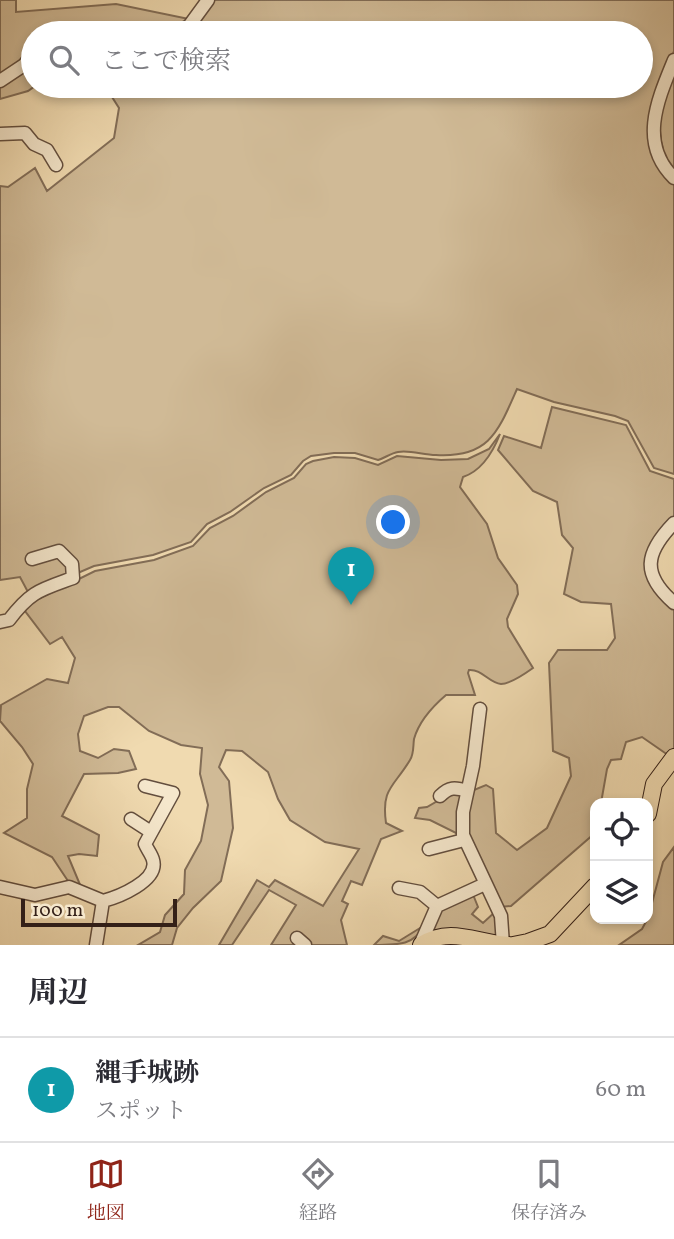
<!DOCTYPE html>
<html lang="ja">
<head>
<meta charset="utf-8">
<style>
  :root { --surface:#fff; --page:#f2f2f3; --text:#2b2b33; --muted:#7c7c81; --line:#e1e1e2; --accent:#8f2418 }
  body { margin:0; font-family:Vollkorn,"Noto Serif JP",serif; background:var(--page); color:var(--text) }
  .controls { position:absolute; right:21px; bottom:21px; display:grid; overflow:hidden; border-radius:14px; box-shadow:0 4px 10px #0003 }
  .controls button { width:63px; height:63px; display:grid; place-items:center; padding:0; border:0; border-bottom:2px solid var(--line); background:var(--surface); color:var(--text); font:35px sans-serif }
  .scale { position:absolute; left:21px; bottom:18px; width:156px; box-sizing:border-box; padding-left:7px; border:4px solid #342018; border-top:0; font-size:19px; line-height:24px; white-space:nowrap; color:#342018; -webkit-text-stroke:5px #f5e7cc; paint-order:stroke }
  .you { position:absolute; left:394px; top:523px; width:24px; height:24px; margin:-18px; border:5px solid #fff; border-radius:50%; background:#1a73e8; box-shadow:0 0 0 10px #1a73e833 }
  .badge { display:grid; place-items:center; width:46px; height:46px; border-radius:50%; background:var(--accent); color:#fff; font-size:23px; font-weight:700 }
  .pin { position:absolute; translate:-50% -58px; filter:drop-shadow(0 2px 4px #0008) }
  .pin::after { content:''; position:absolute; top:37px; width:24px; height:21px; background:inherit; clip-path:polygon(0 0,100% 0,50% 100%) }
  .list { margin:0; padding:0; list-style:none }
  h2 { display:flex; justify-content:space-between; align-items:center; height:91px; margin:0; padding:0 28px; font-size:30px }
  h2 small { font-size:23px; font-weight:400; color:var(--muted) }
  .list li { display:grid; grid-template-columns:46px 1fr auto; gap:21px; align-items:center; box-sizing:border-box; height:105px; padding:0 28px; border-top:2px solid var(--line) }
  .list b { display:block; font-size:26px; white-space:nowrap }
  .list p { margin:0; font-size:23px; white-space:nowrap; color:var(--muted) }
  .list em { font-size:23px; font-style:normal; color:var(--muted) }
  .icon { flex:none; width:38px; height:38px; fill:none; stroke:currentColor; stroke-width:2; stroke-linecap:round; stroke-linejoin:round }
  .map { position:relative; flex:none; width:674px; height:945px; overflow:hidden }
  .search { position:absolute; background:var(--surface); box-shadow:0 4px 10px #0003; left:21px; right:21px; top:21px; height:77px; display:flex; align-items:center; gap:18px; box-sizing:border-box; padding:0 24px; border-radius:38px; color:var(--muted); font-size:26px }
  .sheet { height:196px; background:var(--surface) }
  nav { display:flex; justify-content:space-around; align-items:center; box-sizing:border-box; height:98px; border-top:2px solid var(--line); background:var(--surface); font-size:19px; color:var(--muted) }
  nav a { display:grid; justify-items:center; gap:4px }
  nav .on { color:var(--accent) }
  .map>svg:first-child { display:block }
  .green { fill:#d0ba96; stroke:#826d57; stroke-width:2 }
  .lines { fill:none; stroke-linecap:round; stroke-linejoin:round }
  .minor-casing { stroke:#634e3e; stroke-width:15 }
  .major-casing { stroke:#342018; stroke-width:18 }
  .minor { stroke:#f5e7cc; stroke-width:12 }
  .major { stroke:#f0dab0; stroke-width:16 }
</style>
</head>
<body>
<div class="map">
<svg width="674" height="945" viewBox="0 0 674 945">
  <rect width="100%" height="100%" fill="#f0dab0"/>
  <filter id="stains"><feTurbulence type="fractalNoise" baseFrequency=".00286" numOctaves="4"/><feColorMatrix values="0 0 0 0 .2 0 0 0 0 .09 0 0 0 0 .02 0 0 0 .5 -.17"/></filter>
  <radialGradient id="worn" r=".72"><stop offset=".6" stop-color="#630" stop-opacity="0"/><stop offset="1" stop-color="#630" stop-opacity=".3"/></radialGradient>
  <path class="green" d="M0 0H16V12L116 4 189 19 177 28 164 33H33V49L21 62 0 76Z
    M212 0H674V51L650 117 674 182V474L654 468 628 421 615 416 554 402 517 389C498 432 489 458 436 455 423 455 411 450 398 452 391 453 385 458 378 460L355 453H334L311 456 303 461 291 475 264 488 230 512 207 524 191 542 153 555 94 566 29 594 20 577 0 580V186L8 187 35 168 47 191 114 138 119 108 105 86H641V33H184Z
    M33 60V86H35L28 91 0 99V85Z
    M674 68V174L665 163 657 117Z
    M552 407 626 425 650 471 674 479V519L648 553 674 607V749L668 755 642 737 626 742 621 759 611 760 607 769 601 803H595V833L511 906 500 907 465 834 469 792 486 785 493 789 496 833 517 850 547 828 571 776 569 758 553 751 549 663 558 650H607L615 638 611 604 581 602 564 594 573 548 562 535 557 502 533 491 498 450 504 436 541 448Z
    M500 434C493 452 481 471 463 477L460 487 487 524 498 558 517 585 518 594 507 619 508 627 533 668C526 673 510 684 501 684 489 683 482 669 469 670L468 673 475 695H446C432 707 419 721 414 739 413 746 414 754 410 760 394 787 381 788 386 823L402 831 381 839 362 885 351 881 342 901 348 904 341 920 347 945H271L296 905 269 890 232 945H219L257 880 269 887 275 880 323 906 359 849 325 842 290 820 278 799 268 772 242 751 226 750 219 767 229 781 233 828 221 881 193 908 177 928 172 945H138L160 932 165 915 184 894 185 870 201 841 208 805 200 774 202 748 181 745 149 731 119 707H108L84 716 78 734 80 751 98 758 114 749 129 751 136 769 118 773 84 774 62 816 99 835 97 856 79 854 68 856 81 887 70 884 52 857 4 833 27 818V789L33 764 22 747 0 721 1 705 47 679 68 683 75 658 62 637 50 644 22 607 95 571 154 560 193 546 210 528 233 516 266 492 294 478 306 464 313 461 334 457 355 458 378 465 397 456 441 460 468 459 489 449Z
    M453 792 464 794 460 835 430 820 415 818 419 808 427 807Z
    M674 847V945H619L642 929 648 918 663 862Z
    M472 892 478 907 472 914 483 923 496 911V937L427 935 435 914Z
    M425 925C414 945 400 945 374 945L383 936 399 941Z"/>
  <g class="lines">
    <g class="minor-casing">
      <path id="minor" d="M175 33 189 26 208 0
        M674 60C658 99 638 143 674 178
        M0 81 24 65 33 54
        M0 134 25 133 34 144 47 150 56 165
        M674 523C645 553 641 574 674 603
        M0 622 9 620C31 591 40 590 73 578L72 564 59 551 32 559
        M480 709 473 766 463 812V835L501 916 503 945
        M440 796C449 787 455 787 467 791
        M131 819 151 832
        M429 849 464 840
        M0 887 35 895 69 887 103 901 96 945
        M399 888 420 892 437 906
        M103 901C118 897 159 881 153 860 152 855 147 849 145 844L173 793 145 786
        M297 938 305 945
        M420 945 437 906 485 884"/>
    </g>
    <g class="major-casing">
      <path id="major" d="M648 814 654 784 674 757
        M421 945C451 925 478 944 509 945
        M513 945 528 942 550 934 595 886"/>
    </g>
    <use href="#minor" class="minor"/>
    <use href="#major" class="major"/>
  </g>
  <rect width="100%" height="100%" filter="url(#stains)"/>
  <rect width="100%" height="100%" fill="url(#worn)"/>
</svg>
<div class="controls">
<button><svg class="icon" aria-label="locate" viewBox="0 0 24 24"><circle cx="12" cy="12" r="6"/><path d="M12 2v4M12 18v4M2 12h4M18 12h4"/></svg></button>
<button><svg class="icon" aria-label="layers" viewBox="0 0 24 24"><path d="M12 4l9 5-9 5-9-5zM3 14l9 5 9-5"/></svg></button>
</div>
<div class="scale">100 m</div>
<div class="you"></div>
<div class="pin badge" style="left:351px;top:605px;background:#0f9aa8">1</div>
<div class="search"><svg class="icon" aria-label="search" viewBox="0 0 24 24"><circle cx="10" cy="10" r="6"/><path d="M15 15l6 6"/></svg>ここで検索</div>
</div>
<section class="sheet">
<h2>周辺<small></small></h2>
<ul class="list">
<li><span class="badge" style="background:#0f9aa8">1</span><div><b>縄手城跡</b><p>スポット</p></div><em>60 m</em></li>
</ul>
</section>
<nav>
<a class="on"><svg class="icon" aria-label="map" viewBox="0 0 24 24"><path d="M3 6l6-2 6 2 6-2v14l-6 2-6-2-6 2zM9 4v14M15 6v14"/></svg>地図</a>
<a><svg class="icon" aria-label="directions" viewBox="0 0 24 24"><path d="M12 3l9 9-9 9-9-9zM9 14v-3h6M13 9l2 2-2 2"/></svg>経路</a>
<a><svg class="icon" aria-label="saved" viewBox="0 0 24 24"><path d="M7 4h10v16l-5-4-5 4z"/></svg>保存済み</a>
</nav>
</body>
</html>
